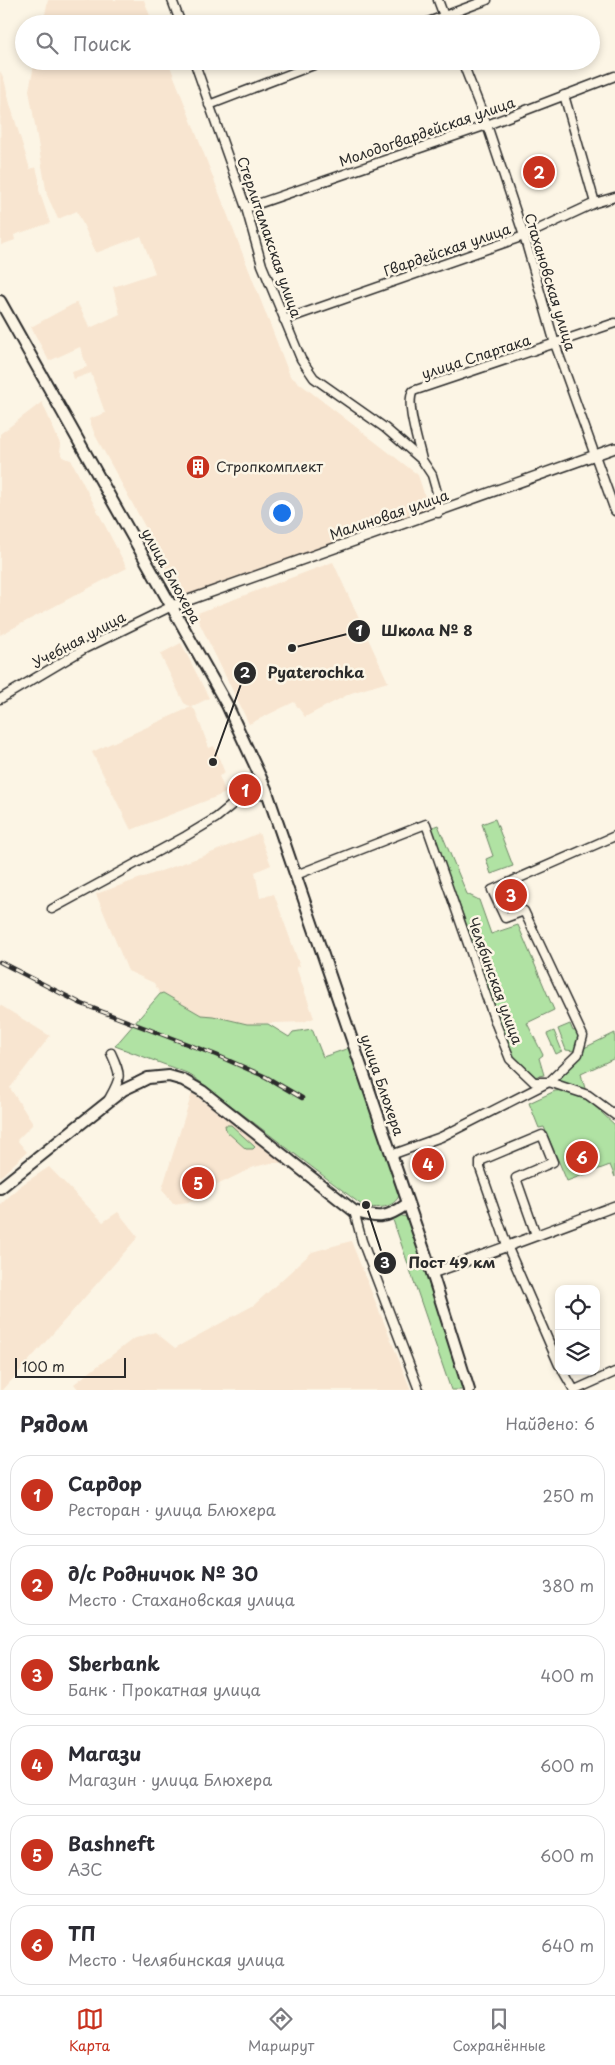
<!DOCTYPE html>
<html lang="ru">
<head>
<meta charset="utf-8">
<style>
  :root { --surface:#fff; --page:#f2f2f3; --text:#2b2b33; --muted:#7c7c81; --line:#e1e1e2; --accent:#c8321e }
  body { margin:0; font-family:"Playpen Sans",sans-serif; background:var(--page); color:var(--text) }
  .controls { position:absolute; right:15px; bottom:15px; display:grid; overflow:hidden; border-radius:10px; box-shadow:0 2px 8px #0003 }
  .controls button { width:45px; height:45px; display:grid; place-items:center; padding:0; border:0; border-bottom:1px solid var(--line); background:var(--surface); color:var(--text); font:25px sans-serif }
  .scale { position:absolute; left:15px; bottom:12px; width:111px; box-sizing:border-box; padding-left:5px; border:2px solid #2b2b2b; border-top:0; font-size:14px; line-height:18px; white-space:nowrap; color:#2b2b2b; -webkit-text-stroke:4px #fcf5e5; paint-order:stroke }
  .you { position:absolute; left:281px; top:512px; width:18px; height:18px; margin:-12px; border:4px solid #fff; border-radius:50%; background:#1a73e8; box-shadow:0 0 0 8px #1a73e833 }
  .badge { display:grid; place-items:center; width:32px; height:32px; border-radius:50%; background:var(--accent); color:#fff; font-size:16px; font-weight:700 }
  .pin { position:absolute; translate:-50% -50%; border:2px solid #fff; box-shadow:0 1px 5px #0006 }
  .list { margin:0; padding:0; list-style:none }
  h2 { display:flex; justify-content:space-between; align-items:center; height:65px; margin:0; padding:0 20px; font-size:21px }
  h2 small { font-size:16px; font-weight:400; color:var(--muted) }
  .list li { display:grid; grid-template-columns:32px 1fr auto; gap:15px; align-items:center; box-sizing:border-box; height:80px; margin:0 10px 10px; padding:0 10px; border:1px solid var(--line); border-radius:20px }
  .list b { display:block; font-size:19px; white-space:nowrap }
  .list p { margin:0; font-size:16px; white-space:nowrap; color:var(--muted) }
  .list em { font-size:16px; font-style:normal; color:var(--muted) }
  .icon { flex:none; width:28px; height:28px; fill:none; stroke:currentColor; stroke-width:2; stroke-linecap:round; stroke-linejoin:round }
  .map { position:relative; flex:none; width:615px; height:1390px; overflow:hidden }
  .search { position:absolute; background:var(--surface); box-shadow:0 2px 8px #0003; left:15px; right:15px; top:15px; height:55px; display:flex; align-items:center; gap:12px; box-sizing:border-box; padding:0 18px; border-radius:28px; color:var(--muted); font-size:19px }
  .sheet { height:605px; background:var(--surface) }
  nav { display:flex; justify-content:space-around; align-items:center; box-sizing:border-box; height:70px; border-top:1px solid var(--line); background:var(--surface); font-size:14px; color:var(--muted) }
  nav a { display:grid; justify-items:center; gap:2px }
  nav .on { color:var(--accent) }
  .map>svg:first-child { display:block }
  .built { fill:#f8e5d0 }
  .green { fill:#b0e2a3; stroke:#6e8667 }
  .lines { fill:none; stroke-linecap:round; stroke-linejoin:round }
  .minor-casing { stroke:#2b2b2b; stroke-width:11 }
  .tertiary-casing { stroke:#2b2b2b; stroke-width:12 }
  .secondary-casing { stroke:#2b2b2b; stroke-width:14 }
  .minor { stroke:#fcf5e5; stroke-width:8 }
  .tertiary { stroke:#fcf5e5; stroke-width:9 }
  .secondary { stroke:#fcf5e5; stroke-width:10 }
  .rail-casing { stroke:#2b2b2b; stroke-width:4.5 }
  .rail { stroke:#fcf5e5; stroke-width:2.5; stroke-dasharray:8; stroke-linecap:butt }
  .labels { text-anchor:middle; stroke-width:5; stroke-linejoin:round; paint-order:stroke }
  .street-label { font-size:14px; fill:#2b2b2b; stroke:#fcf5e5 }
  .poi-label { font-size:14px; fill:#2b2b2b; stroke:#fcf5e5; text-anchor:start }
  .leader { fill:none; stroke:#2b2b2b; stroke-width:2 }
  .callout-dot { fill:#2b2b2b; stroke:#fcf5e5; stroke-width:2 }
  .mark-label { font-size:15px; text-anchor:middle; font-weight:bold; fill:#fff }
  .callout-label { font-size:15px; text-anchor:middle; font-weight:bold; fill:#2b2b2b; stroke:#fcf5e5; stroke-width:5; stroke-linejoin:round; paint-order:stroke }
</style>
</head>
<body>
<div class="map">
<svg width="615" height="1390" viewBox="0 0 615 1390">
  <rect width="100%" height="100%" fill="#fcf5e5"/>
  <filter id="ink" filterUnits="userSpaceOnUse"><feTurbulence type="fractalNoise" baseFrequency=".02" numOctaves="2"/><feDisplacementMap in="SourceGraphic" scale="10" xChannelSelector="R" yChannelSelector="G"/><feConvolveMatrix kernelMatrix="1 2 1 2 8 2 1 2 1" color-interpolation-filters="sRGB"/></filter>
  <g filter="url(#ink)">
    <path class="built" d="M48 0H144L153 24H43Z
      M35 61H168L290 376 418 475 429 509 185 597 177 593 148 539 149 534 95 435 89 419 105 413 91 373 74 379 72 372 87 367 80 347 49 361 31 327 77 302 90 328 120 314 113 287 155 273 141 236 96 253 77 211 58 219 47 195 29 90Z
      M0 71 4 79 10 104 30 169 36 167 39 179V190L50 223 14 235 15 240 1 245Z
      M42 402 61 446 60 451 64 458 71 460 127 568 0 635V434Z
      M333 562 388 682 351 693 305 717 294 702 249 724 195 614Z
      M181 643 209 698 191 707 195 710 209 748 214 746 225 773 219 776 226 793 131 830 92 752 191 707 184 703 160 654Z
      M259 833 271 865 255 872 260 898 274 894 300 966 296 967 314 1018 303 1022 247 1024 213 1016 201 1015 163 993 160 994 154 983 128 971 96 894 206 855Z
      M0 1005 50 1036 10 1088 33 1124 17 1140 27 1152 0 1177Z
      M192 1093 287 1163H271L254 1167 215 1186 196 1201 173 1204 162 1189Z
      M49 1167 103 1222 118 1212 138 1237 3 1390H0V1205L20 1186Z
      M351 1241 411 1390H79L74 1384 133 1339 155 1332 175 1348 254 1305 312 1252Z"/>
    <path class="green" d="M495 819 513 866 491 874 486 859 493 856 482 824Z
      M438 825 467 894 479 900 491 934 518 925 554 1010 527 1023 543 1055 539 1058 544 1075 533 1077 512 1056 458 901 430 828Z
      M163 993 201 1015 213 1016 247 1024H268L289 1037 293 1032 312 1029 323 1057 349 1048 400 1194C394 1209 377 1209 363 1206L199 1081 187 1073 115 1046 160 994Z
      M570 1024 573 1031 577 1030 578 1043 574 1051 566 1050 558 1029Z
      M554 1031 562 1051 556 1054 547 1034Z
      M615 1033V1058L581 1074 586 1092 559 1082 558 1078 580 1057 584 1048Z
      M565 1090 588 1100 615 1125V1177L610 1165 567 1181 544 1127 539 1128 529 1103 555 1091Z
      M225 1125H231L255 1147 253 1149H246L226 1131Z
      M399 1215 406 1217 414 1234 463 1390H451L392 1217Z"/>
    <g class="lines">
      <g class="minor-casing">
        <path id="minor" d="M172 0 181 24
          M438 0 447 24
          M423 24 487 0
          M194 61 246 208 262 265 301 359 314 378 385 428 422 460 432 475 438 496V513
          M462 61 487 125 524 236 555 344 615 511
          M564 95 595 203
          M209 105 324 61
          M246 208 487 125 615 76
          M284 320 524 236 595 203 615 197
          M422 460C419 445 405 404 413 391L615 323
          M0 699 84 649 172 606
          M296 875 426 824 496 1024 510 1059 534 1082H549L588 1095 615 1115
          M52 909 186 836 216 818 239 799 267 793
          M109 1099C121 1077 122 1077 111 1053
          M391 1155 441 1137 549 1082 578 1054 583 1036 524 911 505 918 492 890 615 836
          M354 1211 362 1241 419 1390
          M536 1235 516 1178 553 1162 542 1135 480 1161V1168L508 1248 559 1365
          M563 1371 574 1390
          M575 1390 615 1372"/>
      </g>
      <g class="tertiary-casing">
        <path id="tertiary" d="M172 606 615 448
          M432 1273C494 1252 554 1229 615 1206"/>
      </g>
      <g class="secondary-casing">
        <path id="secondary" d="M0 301 227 705 266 789 432 1273 469 1390
          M0 1188 123 1090 138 1083 148 1078 169 1076 183 1080 202 1091 354 1211C378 1219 386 1219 407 1204"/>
      </g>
      <use href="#minor" class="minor"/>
      <use href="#tertiary" class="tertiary"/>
      <use href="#secondary" class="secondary"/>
      <g class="rail-casing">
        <path id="rail" d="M0 962 82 1004 216 1055 266 1077 302 1098"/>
      </g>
      <use href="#rail" class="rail"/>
    </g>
  </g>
  <defs>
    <g id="building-disc" transform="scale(1.25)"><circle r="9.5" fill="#c8321e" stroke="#fcf5e5"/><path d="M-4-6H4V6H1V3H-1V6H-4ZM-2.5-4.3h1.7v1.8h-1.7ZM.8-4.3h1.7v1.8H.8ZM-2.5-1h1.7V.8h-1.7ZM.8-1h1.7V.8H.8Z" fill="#fff"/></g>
  </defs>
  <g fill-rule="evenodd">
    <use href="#building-disc" x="198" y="467"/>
  </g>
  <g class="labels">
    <g class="street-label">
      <text transform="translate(427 132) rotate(-19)" y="5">Молодогвардейская улица</text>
      <text transform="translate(269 237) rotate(71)" y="5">Стерлитамакская улица</text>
      <text transform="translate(447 250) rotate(-19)" y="5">Гвардейская улица</text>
      <text transform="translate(550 282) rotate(73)" y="5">Стахановская улица</text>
      <text transform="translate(476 357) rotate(-18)" y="5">улица Спартака</text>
      <text transform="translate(389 515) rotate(-19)" y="5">Малиновая улица</text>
      <text transform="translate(171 576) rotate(61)" y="5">улица Блюхера</text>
      <text transform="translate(79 640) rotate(-28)" y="5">Учебная улица</text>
      <text transform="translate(495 981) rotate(70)" y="5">Челябинская улица</text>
      <text transform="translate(382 1085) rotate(71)" y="5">улица Блюхера</text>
    </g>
    <g class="poi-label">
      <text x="216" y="472">Стропкомплект</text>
    </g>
  </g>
  <path class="leader" d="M292 648L359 631M213 762L245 673M366 1205L385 1263"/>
  <g class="callout-dot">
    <circle cx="292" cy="648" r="5"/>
    <circle cx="213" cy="762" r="5"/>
    <circle cx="366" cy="1205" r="5"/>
    <circle cx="359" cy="631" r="12"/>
    <circle cx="245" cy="673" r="12"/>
    <circle cx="385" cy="1263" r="12"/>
  </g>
  <g class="mark-label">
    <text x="359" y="636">1</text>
    <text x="245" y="678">2</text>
    <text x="385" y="1268">3</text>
  </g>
  <g class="callout-label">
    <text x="427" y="636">Школа № 8</text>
    <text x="316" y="678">Pyaterochka</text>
    <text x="452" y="1268">Пост 49 км</text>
  </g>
</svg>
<div class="controls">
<button><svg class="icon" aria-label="locate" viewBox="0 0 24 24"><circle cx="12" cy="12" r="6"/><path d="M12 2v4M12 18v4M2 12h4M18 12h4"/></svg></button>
<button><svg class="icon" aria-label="layers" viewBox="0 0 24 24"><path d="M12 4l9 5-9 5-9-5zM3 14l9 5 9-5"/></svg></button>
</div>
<div class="scale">100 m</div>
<div class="you"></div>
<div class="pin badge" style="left:245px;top:790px">1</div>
<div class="pin badge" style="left:539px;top:172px">2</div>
<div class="pin badge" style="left:511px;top:895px">3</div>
<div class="pin badge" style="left:428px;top:1164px">4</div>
<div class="pin badge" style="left:198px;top:1183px">5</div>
<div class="pin badge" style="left:582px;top:1157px">6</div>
<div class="search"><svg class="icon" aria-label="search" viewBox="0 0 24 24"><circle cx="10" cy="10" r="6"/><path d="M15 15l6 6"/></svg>Поиск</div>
</div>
<section class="sheet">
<h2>Рядом<small>Найдено: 6</small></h2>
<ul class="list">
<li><span class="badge">1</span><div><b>Сардор</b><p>Ресторан · улица Блюхера</p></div><em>250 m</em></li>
<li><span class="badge">2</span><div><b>д/с Родничок № 30</b><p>Место · Стахановская улица</p></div><em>380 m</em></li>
<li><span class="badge">3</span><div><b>Sberbank</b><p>Банк · Прокатная улица</p></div><em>400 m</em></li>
<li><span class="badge">4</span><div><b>Магази</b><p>Магазин · улица Блюхера</p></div><em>600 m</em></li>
<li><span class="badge">5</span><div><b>Bashneft</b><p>АЗС</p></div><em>600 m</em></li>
<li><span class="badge">6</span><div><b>ТП</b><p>Место · Челябинская улица</p></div><em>640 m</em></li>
</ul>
</section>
<nav>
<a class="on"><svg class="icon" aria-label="map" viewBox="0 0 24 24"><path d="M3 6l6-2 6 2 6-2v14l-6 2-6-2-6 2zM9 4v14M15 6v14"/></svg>Карта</a>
<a><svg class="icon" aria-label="directions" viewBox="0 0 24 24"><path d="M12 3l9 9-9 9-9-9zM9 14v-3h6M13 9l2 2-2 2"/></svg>Маршрут</a>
<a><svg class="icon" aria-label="saved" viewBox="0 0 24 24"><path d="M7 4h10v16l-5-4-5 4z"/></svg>Сохранённые</a>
</nav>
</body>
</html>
